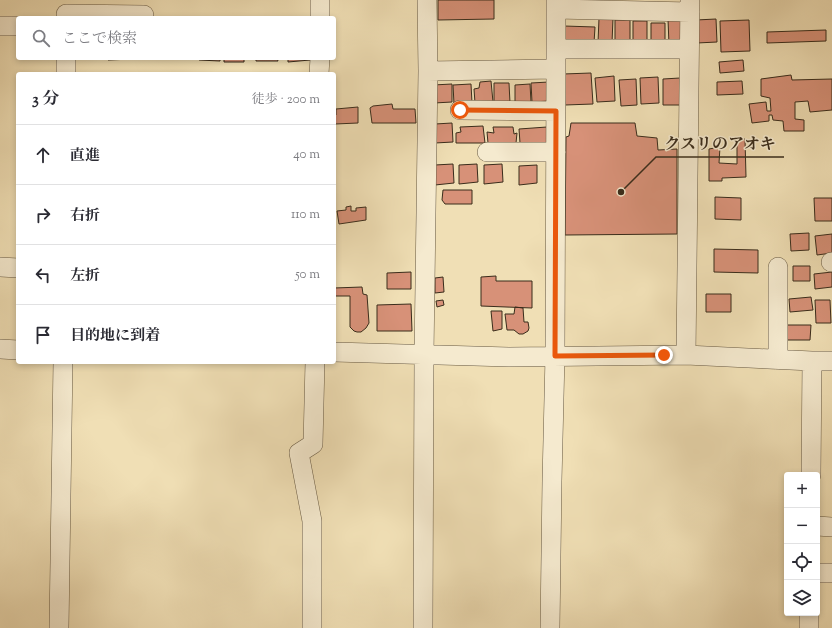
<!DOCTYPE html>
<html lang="ja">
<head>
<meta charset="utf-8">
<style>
  :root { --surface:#fff; --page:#f7f7f7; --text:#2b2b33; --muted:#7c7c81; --line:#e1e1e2 }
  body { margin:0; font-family:"Sorts Mill Goudy","Noto Serif JP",serif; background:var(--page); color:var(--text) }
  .controls { position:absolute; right:12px; bottom:12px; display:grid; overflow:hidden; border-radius:4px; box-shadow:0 2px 6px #0003 }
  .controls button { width:36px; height:36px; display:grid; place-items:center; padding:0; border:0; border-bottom:1px solid var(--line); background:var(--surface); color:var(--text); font:20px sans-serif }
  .stop { position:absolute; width:12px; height:12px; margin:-9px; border:3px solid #ea580c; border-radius:50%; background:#fff }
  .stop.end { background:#ea580c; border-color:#fff; box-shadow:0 1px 4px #0008 }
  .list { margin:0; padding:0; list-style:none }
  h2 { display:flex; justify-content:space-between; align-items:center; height:52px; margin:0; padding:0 16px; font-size:17px }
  h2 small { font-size:13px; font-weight:400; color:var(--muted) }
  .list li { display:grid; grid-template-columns:26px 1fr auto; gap:12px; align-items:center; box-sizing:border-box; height:60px; padding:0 16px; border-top:1px solid var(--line) }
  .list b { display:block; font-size:15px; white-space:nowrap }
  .list em { font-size:13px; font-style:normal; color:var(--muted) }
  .icon { flex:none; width:22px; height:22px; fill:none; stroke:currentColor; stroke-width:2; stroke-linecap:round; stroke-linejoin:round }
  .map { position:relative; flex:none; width:832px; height:628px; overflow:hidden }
  .search { position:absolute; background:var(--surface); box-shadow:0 2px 6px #0003; left:16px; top:16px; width:320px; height:44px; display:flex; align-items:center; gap:10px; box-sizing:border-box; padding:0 14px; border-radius:4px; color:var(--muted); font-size:15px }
  .panel { position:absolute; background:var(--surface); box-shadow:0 2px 6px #0003; left:16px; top:72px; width:320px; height:292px; border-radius:4px }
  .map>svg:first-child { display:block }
  .building { fill:#d79178; stroke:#392c1b }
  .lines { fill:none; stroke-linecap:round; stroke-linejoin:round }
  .minor-casing { stroke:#675942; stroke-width:20 }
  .minor { stroke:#f5eacf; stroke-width:19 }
  .route { stroke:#ea580c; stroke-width:5 }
  .leader { fill:none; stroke:#392c1b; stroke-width:1.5 }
  .callout-dot { fill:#392c1b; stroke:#f5eacf; stroke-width:1.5 }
  .callout-label { font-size:16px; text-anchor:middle; font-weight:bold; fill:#392c1b; stroke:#f5eacf; stroke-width:3; stroke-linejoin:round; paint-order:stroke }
</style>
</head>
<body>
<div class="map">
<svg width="832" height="628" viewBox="0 0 832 628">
  <rect width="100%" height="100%" fill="#f0dfb5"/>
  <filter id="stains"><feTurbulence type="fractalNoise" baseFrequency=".005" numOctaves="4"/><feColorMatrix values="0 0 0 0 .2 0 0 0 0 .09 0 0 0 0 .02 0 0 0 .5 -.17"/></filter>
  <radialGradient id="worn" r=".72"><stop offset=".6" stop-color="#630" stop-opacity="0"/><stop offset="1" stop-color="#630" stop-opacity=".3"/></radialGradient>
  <path class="building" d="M438 0H494V19L438 20Z
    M599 18H613L612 43H598Z
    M681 18 682 44 669 45 668 19Z
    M716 19 717 42 697 43 696 20Z
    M615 20H630V43L615 44Z
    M749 20 750 51 721 52 720 21Z
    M633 21H647V44H633Z
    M651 23H665V44H651Z
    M564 26 595 27 594 43H563Z
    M826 30V41L767 43V32Z
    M107 58H133V59L108 60Z
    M199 58H220V61L199 60Z
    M224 58H244V62H224Z
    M256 58H277L278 61H256Z
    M288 58H310V60L288 62Z
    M743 60 744 71 720 73 719 62Z
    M186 73V74H97Z
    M591 73 593 104 565 105 563 74Z
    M791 75 792 80 832 79V110L810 112 808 101 795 102V119L804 120V131H784L783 121 773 120 772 115H769V121L752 123 749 104 766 102 767 111H771L770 98 761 96V79Z
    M614 76 615 101 597 102 595 78Z
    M658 77 659 103 641 104 640 78Z
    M680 78 681 105H663V79Z
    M636 79 637 105 621 106 619 80Z
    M491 81 493 102 475 103 474 89 479 88 480 82Z
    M742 81 743 94 717 95V82Z
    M549 82 550 101 532 102 531 83Z
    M494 83H509L510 103 494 104Z
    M452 84V102L434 103 433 85Z
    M471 84 472 103 454 104 453 85Z
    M530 84 531 102 515 104V85Z
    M392 104 393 109H415L416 123H372L370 108 373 106Z
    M358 107V123L335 124 334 116 336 115V109Z
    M452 123 453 142 435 143V124Z
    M571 123H635L637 136 657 138 658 150 677 149V234L565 235 566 137 569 136Z
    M483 126 485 143H456V133L461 132 460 127Z
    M493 127H513L514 134 517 133 516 143H488L487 132 494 133Z
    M547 127 548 143H520L519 129Z
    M745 139 746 177 722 178V181H709V149L720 147 719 163 737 164V141Z
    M453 164 454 183 435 185V165Z
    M477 164 478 182 459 184V165Z
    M502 164 503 182 484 184V165Z
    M537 165V183L519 185V166Z
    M443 190H472V204H445L442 200Z
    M715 197 741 198V220L715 219Z
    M814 198H832V221H815Z
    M351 206V211H356V208L366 207V220L339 224 337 211 346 210V207Z
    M809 233V250L791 251 790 234Z
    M832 234V253L817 255 815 236Z
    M714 249 758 250V273L714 272Z
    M793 266H810V281H793Z
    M411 272V289H387V273Z
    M832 272V287L815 289 814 274Z
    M496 276V281H532V308L481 306V277Z
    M443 277 444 292 435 293V278Z
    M362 287 363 294 367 295 369 323 366 328 361 332H357L354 331 350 327V296H334V288Z
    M706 294H731V312H706Z
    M811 297 813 310 790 312 789 299Z
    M443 300 444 305 437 307 436 301Z
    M815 300H830L831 323H816Z
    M411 304 412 331H377V305Z
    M515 307 523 308 524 322H528L529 328 528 331 523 334H519L514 330H507L505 314H514Z
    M491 311H502V329L493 331Z
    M786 325H811L810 340H786Z"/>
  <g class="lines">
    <g class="minor-casing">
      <path id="minor" d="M556 9 690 12
        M66 14 144 15
        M320 18V0
        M0 26H18
        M556 49H689
        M428 71 556 69
        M66 74V58
        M319 74 320 58
        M460 110 556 111
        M487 152H556
        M831 262H832
        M0 267 18 268
        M778 267V360
        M0 349 18 350
        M334 352 509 357 686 355 812 361H832
        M686 355 690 0
        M811 475 812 361
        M817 526 832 527
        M817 573H832
        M59 628 63 362
        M312 628V521L299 453 313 444 315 362
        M423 628 424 355 428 71 427 0
        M550 628 552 481 555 356 556 69V0
        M809 628V613"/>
    </g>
    <use href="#minor" class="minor"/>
  </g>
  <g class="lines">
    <path class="route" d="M460 110 556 111 555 356 664 355"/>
  </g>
  <path class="leader" d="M621 192L656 157H784"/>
  <circle class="callout-dot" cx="621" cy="192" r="4"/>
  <g class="callout-label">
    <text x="720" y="149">クスリのアオキ</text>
  </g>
  <rect width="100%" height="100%" filter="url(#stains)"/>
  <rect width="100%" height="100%" fill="url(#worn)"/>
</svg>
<div class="controls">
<button>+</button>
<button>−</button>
<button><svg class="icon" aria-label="locate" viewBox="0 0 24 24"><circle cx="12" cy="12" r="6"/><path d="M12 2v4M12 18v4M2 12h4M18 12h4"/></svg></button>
<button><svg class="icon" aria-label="layers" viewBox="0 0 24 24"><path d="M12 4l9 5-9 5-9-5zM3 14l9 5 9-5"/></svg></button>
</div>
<div class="stop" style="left:460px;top:110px"></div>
<div class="stop end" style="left:664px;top:355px"></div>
<div class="search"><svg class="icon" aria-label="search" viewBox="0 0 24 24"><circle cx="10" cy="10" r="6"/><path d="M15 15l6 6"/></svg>ここで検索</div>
<section class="panel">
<h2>3 分<small>徒歩 · 200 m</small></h2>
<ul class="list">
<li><svg class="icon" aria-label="ahead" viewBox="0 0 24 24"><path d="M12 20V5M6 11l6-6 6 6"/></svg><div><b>直進</b></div><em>40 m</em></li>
<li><svg class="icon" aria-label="right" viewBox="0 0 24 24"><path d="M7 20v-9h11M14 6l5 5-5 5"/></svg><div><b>右折</b></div><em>110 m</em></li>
<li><svg class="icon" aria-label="left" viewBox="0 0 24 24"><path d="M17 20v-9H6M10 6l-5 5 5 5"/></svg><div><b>左折</b></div><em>50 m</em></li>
<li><svg class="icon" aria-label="arrive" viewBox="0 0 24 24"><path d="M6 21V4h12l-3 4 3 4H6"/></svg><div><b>目的地に到着</b></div></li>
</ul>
</section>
</div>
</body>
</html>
